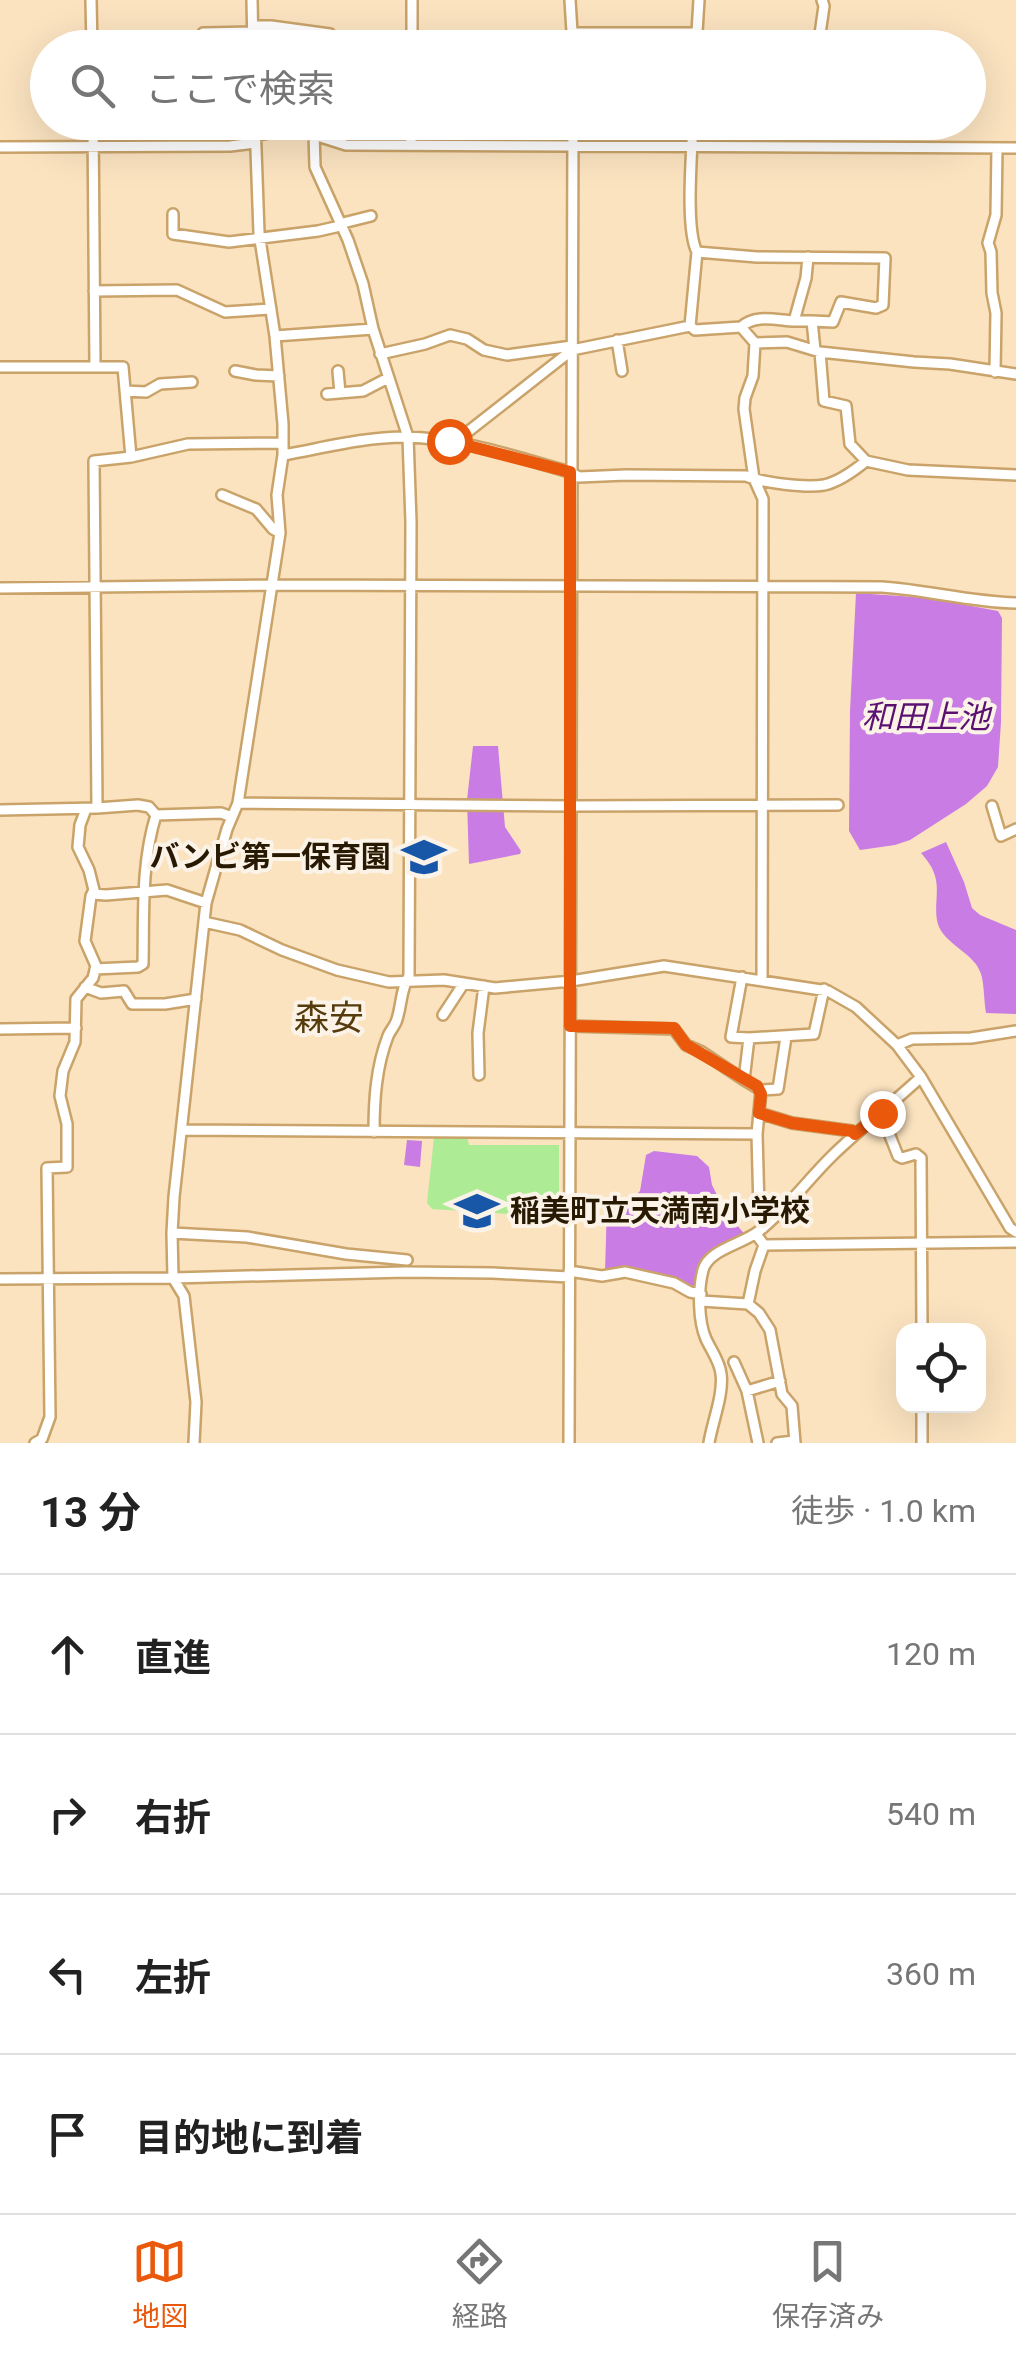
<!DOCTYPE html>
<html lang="ja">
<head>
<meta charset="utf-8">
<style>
  :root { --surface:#fff; --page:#f2f2f2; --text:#222; --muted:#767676; --line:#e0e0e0; --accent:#ea580c }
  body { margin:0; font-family:Roboto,"Noto Sans JP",sans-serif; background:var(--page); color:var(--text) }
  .controls { position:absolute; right:30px; bottom:30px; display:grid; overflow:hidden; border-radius:20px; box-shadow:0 10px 40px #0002 }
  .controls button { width:90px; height:90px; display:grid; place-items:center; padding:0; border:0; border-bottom:2px solid var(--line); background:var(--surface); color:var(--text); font:50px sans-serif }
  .stop { position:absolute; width:30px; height:30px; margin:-22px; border:8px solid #ea580c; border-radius:50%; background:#fff }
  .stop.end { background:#ea580c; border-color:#fff; box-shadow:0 2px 10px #0008 }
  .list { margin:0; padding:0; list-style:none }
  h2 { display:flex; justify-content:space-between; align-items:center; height:130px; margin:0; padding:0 40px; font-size:42px }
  h2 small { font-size:32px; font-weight:400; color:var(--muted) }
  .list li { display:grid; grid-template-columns:65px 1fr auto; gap:30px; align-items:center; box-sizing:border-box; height:160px; padding:0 40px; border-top:2px solid var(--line) }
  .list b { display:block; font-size:38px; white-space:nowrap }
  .list em { font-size:32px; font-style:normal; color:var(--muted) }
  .icon { flex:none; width:55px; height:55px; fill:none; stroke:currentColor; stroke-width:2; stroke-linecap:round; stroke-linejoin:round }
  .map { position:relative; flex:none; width:1016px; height:1443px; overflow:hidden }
  .search { position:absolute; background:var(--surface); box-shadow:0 10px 40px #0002; left:30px; right:30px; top:30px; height:110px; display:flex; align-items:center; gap:25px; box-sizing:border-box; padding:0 35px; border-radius:55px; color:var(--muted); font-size:38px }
  .sheet { height:770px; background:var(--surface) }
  nav { display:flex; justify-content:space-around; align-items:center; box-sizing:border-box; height:140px; border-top:2px solid var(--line); background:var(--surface); font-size:28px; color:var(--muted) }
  nav a { display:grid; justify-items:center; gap:5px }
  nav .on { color:var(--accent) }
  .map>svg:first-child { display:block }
  .green { fill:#aeeb95 }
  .water { fill:#c97ce3 }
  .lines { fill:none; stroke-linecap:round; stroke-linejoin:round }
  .minor-casing { stroke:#c9a369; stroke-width:14 }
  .minor { stroke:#fff; stroke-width:9 }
  .route { stroke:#ea580c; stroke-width:12 }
  .labels { text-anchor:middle; stroke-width:8; stroke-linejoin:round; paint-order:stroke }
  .poi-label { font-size:30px; font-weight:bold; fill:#281902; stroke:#fbf3e7; text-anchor:end }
  .water-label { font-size:32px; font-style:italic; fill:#5a1170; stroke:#fbf3e7 }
  .quarter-label { font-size:35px; fill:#563c0d; stroke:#fbf3e7 }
</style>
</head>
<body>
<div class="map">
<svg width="1016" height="1443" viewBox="0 0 1016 1443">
  <rect width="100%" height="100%" fill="#fbe3c0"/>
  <path class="green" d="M434 1137H467L469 1145H559V1217L432 1209 427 1203Z"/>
  <path class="water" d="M856 593 929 598 998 611 1002 618 1001 722 998 767 987 786 966 804 910 840 895 845 860 850 849 831 850 711Z
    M473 746H498L505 827 521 851 520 854 469 864 467 800Z
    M946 842 964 882 972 908 980 915 1016 930V1014L986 1013C984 1002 984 982 981 974 975 954 948 946 939 927 932 910 941 890 934 873 932 866 926 859 921 853Z
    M407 1140 422 1141 420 1167 404 1165Z
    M654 1151 697 1156 709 1167 712 1185 725 1211 747 1237 708 1256 697 1288 694 1290 605 1272 607 1204 635 1196 640 1191 646 1155Z"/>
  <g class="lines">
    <g class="minor-casing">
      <path id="minor" d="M91 0 92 48
        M252 0 253 48
        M570 0 573 48
        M253 26H271L330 34
        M203 33 253 32
        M573 33H697
        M820 34 824 6 822 0
        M412 48V0
        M696 48 699 0
        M93 122 95 367
        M314 134 315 167 348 240 363 284 373 329 408 437 411 522 409 976C400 990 402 1007 396 1022 394 1027 390 1031 388 1036 376 1067 374 1100 374 1132
        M255 136 292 128 346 145 1016 148
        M411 145V122
        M0 147 230 146 255 143
        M173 214V234L229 242 318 231 340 226
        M339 224 371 216
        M697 252 757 257 885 258 883 305 876 308 841 302 833 322 812 321 815 350
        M808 257 806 278 794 321H812
        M94 291 177 290 225 312 271 309
        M690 326 697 252C685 229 692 152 693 122
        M741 327C755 314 776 320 794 321
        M275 336 373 329
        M617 340 622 371
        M755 343 753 376 745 398 744 409 754 479 763 499 762 980
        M820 352 824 401 846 406 850 444 866 461
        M380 354 425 344 450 335 467 339 484 350 507 355 572 346
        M0 367H123L131 457
        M235 371 256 375 279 376
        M338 371 340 393
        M995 372 996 313 992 293 991 252 988 243 996 215 997 148
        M125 391 146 392 160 384 192 382
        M327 394 363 391 388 378
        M452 440 465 434 572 350 690 326 695 330 741 327 755 343 787 342 820 352 914 362 950 364 1016 374
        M283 455C323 448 364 437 405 437 461 438 516 457 570 472L579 477 626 475 746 476C763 483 806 488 824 485 838 482 855 470 866 461L908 470 1016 475
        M222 495 256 509 273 529 280 533
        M0 588 273 585 882 587C927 590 971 602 1016 603
        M238 803 571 806 838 805
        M992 806 1001 836 1016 829
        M97 808 94 461 131 457 188 444 281 443
        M0 810 97 808 138 805 149 807 156 815 221 813 232 817
        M92 894 106 895 167 890 206 903
        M204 922 240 930 282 950 337 970 389 982 444 980 495 988 571 981 664 966 828 991 856 1007 897 1045 921 1077 1010 1228 1016 1232
        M95 969 138 967 143 964C144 915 141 863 156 815
        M742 977 731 1037 749 1038 744 1080 761 1090 757 1134 759 1209 763 1228
        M85 987 101 993 124 991 132 1004H165L196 999
        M443 1015 464 983
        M570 1026 674 1029 686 1045 702 1052 744 1080
        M0 1029 76 1028
        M749 1038 814 1034 824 989
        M897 1045 912 1039 971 1038 1016 1031
        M479 1075 478 1033 484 986
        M761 1090 778 1089 786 1037
        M759 1113 792 1123 852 1131 855 1134
        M881 1113 898 1156 902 1158 916 1154 921 1158 922 1330
        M182 1130 757 1134
        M172 1233 247 1237 346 1254 407 1260
        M756 1234 764 1245 1016 1242
        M764 1245 755 1271 748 1304 759 1313 770 1330 782 1394 792 1406 795 1443
        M569 1271 602 1276 625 1272 674 1283 690 1292 701 1294
        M0 1279 173 1278 405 1272 493 1273 569 1277
        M701 1301 748 1304
        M734 1362 747 1391 758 1443
        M747 1391 780 1381
        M35 1443 42 1439 50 1417 47 1168 67 1167V1124L60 1096 63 1071 75 1042 76 999 93 978 96 966 85 941 91 896 94 890 89 870 78 847 80 825 86 809
        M194 1443 196 1402 184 1296 173 1278 172 1233 174 1197 206 903 227 829 238 803 280 533 277 495 283 455V424L275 336 259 233 255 122
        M569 1443 573 122
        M709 1443C712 1423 724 1394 721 1374 720 1362 711 1350 706 1339 698 1321 698 1289 703 1270 709 1249 743 1244 759 1231 788 1208 808 1179 834 1154 862 1127 893 1103 921 1077
        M777 1443 794 1441
        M922 1443V1406"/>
    </g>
    <use href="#minor" class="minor"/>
  </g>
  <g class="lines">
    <path class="route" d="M449 441 570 472V1026L674 1028 686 1045 757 1086 761 1094 759 1113 792 1123 852 1131 855 1134 882 1113"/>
  </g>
  <defs>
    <g id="school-bare" transform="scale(3.45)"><path d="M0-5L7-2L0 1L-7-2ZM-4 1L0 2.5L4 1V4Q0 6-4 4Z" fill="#1857a8" stroke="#fbf3e7" stroke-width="2.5" paint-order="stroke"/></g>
  </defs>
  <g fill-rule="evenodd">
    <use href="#school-bare" x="424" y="857"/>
    <use href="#school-bare" x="477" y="1211"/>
  </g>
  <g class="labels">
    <g class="poi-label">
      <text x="391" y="867">バンビ第一保育園</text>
      <text x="510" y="1221" text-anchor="start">稲美町立天満南小学校</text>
    </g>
    <g class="water-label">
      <text x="926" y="728">和田上池</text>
    </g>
    <g class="quarter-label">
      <text x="329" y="1030">森安</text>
    </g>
  </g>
</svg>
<div class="controls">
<button><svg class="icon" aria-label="locate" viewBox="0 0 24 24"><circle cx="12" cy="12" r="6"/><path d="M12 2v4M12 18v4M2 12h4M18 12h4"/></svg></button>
</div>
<div class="stop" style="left:449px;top:441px"></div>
<div class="stop end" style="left:882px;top:1113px"></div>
<div class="search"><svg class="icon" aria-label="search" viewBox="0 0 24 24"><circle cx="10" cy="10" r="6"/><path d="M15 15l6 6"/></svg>ここで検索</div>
</div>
<section class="sheet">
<h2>13 分<small>徒歩 · 1.0 km</small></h2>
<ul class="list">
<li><svg class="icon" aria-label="ahead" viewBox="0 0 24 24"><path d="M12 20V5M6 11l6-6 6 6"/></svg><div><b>直進</b></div><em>120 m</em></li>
<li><svg class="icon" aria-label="right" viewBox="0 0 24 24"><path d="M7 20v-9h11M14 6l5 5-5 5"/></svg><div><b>右折</b></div><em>540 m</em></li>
<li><svg class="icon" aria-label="left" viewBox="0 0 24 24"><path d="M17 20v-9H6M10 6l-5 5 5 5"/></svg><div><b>左折</b></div><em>360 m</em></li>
<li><svg class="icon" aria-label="arrive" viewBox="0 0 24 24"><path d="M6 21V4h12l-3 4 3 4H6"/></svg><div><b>目的地に到着</b></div></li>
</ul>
</section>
<nav>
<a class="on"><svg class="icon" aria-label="map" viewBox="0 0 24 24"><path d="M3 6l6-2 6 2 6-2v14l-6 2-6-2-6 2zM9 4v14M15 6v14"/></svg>地図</a>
<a><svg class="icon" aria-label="directions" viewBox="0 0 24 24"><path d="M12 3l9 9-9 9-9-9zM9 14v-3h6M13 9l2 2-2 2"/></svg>経路</a>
<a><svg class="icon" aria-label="saved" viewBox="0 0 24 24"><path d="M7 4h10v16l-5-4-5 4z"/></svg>保存済み</a>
</nav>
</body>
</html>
